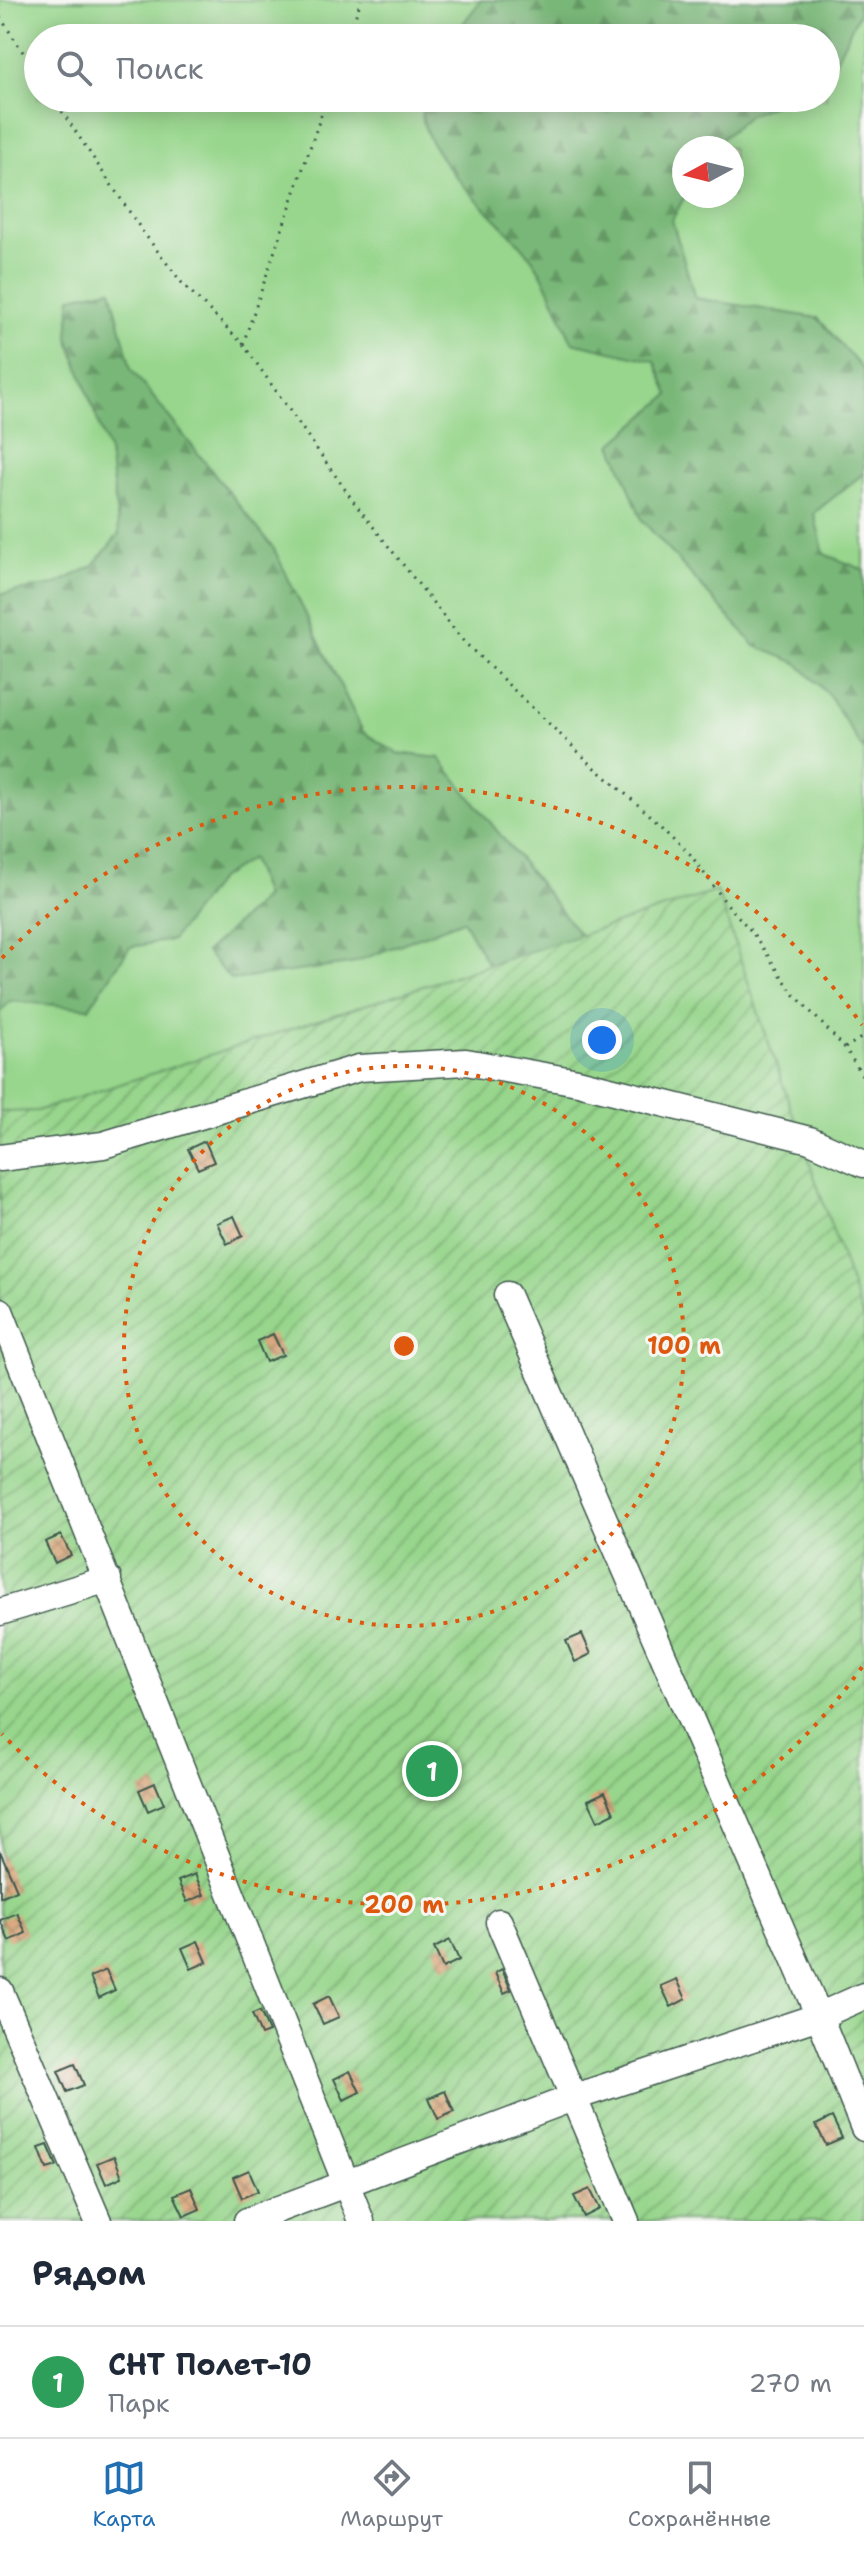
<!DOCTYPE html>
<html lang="ru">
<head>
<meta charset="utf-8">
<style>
  :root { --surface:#fff; --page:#f6f6f7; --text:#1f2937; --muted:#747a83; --line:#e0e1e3; --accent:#1f6fb2 }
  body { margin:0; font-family:"Shantell Sans",sans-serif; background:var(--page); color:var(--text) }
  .compass { position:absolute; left:672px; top:136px; width:72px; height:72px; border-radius:50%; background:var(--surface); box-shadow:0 4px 20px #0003; rotate:263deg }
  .you { position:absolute; left:602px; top:1040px; width:28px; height:28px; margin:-20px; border:6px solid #fff; border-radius:50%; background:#1a73e8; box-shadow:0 0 0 12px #1a73e833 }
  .badge { display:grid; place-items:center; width:52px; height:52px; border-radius:50%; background:var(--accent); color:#fff; font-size:26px; font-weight:700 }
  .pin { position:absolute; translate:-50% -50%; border:4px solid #fff; box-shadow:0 2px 8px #0006 }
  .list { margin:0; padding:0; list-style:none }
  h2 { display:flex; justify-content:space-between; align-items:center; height:104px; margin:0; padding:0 32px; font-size:34px }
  h2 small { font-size:26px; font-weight:400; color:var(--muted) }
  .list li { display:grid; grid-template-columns:52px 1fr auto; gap:24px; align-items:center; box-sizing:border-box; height:112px; padding:0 32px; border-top:2px solid var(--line) }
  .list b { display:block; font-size:30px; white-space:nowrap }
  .list p { margin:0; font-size:26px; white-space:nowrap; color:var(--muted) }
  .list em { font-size:26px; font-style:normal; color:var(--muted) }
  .icon { flex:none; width:44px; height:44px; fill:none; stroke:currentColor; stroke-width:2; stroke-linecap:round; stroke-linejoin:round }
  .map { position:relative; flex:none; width:864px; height:2221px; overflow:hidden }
  .search { position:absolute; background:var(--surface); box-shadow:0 4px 20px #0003; left:24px; right:24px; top:24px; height:88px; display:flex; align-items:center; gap:20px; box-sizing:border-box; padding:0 28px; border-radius:44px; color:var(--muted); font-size:30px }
  .sheet { height:216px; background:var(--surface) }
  nav { display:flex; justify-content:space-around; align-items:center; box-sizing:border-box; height:112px; border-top:2px solid var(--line); background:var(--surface); font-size:22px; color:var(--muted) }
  nav a { display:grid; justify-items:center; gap:4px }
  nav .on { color:var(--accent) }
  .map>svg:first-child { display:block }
  .grass { fill:#97d68c; stroke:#5b8a60; stroke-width:2; fill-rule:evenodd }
  .forest { fill:url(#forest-firs); stroke:#4c7a56; stroke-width:2 }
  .garden { fill:url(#garden-furrows); stroke:#5b8a60; stroke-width:2 }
  .building { fill:url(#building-cross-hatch) }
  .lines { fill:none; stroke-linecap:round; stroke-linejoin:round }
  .minor-casing { stroke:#3e574c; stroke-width:29 }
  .path { stroke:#3e574c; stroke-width:3; stroke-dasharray:2 6; stroke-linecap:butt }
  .minor { stroke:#fff; stroke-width:26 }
  .ring { fill:none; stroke:#de580e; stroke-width:4; stroke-dasharray:4 8 }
  .centre { fill:#de580e; stroke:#f6f6f2; stroke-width:4 }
  .ring-label { font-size:24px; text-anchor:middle; font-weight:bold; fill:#de580e; stroke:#f6f6f2; stroke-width:6; stroke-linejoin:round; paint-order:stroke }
</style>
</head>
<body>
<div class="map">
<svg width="864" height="2221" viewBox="0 0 864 2221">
  <defs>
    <pattern id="forest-firs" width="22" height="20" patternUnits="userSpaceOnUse" patternTransform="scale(2)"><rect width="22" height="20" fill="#79b778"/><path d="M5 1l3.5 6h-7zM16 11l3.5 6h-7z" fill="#639663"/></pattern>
    <pattern id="garden-furrows" width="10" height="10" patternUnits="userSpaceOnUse" patternTransform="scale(2)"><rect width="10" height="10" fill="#97d68c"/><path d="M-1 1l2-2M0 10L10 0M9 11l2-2" fill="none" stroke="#7baf73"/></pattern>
    <pattern id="building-cross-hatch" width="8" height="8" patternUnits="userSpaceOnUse" patternTransform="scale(2)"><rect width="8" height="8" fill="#daa97f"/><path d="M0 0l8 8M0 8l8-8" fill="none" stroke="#b08b69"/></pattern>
  </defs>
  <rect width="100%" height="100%" fill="#f6f6f2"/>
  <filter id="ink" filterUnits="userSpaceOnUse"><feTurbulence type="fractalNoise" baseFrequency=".0125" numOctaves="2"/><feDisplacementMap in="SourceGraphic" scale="16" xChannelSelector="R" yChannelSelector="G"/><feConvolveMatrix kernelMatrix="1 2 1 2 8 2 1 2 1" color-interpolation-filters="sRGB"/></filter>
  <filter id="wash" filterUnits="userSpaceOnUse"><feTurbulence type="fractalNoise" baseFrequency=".006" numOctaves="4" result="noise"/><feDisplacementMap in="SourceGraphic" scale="32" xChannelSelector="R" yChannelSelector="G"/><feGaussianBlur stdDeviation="1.8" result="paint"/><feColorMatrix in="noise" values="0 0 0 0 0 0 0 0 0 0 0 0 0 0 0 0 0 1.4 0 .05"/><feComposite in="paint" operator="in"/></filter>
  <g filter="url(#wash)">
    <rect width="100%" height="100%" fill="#f1ead6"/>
    <path class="grass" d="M0 0H864V1978L0 1128ZM38 38H826V98H38ZM684 148H732V196H684Z"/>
    <path class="forest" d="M481 0H856L860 11 826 80V38H452Z
      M422 98H789L749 115 711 148H684L685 196 672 220 695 298 818 318 864 371V473L814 513 824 554 864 570V751L828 694 797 663 755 646 642 520 612 444 669 395 655 361 572 342C561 318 552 291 538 268 509 220 412 158 422 98Z
      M111 289 131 369 274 549 363 732 397 753 439 758 640 1010 505 995 463 920 350 964 231 980 206 952 265 897 251 859 219 879 172 940 130 947 89 1008 10 1001 0 1012V594L54 585 93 566 119 534 109 453 68 337 71 297Z"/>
    <path class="garden" d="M717 891 864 1322V2221H0V1112L37 1111Z"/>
    <g id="blocks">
      <path class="building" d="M205 1141 214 1162 198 1169 188 1149Z
        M234 1216 243 1236 227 1244 217 1223Z
        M273 1334 283 1355 266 1362 257 1341Z
        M61 1535 71 1555 55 1563 45 1542Z
        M582 1634 591 1654 575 1662 566 1641Z
        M155 1783 164 1804 148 1811 139 1790Z
        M605 1792 614 1813 598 1821 588 1800Z
        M0 1851 17 1890 0 1897Z
        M195 1874 204 1895 187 1902 178 1881Z
        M17 1913 26 1933 9 1941 0 1920Z
        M450 1940 459 1960 443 1968 434 1948Z
        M198 1941 207 1962 191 1969 182 1948Z
        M502 1969 511 1990 504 1993 495 1973Z
        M106 1970 115 1990 99 1998 90 1977Z
        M677 1979 686 1999 671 2007 661 1986Z
        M329 1996 339 2017 323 2024 313 2004Z
        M260 2011 269 2032 261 2035 252 2014Z
        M75 2064 84 2085 67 2092 58 2071Z
        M350 2071 360 2092 344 2100 334 2079Z
        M445 2091 454 2112 438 2119 429 2098Z
        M832 2117 842 2138 826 2145 816 2125Z
        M48 2145 57 2166 47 2169 39 2148Z
        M114 2156 122 2177 106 2184 97 2163Z
        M249 2170 258 2191 242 2198 233 2177Z
        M191 2188 200 2209 184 2216 174 2195Z
        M590 2189 600 2209 584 2217 574 2196Z"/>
    </g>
  </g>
  <g filter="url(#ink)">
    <use href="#blocks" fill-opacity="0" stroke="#3e574c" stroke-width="2"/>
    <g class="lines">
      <g class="minor-casing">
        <path id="minor" d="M0 1158 103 1145 359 1068 466 1062 578 1082 810 1140 864 1164
          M507 1295 819 2016 864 2128
          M0 1311 361 2221
          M0 1612 108 1579
          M499 1922 626 2221
          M0 1991 98 2221
          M247 2221 575 2097 819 2016 864 1996"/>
      </g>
      <path class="path" d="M0 17 38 75
        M348 38 361 0
        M53 98 143 232 182 283 243 344 356 505 464 642 592 765 659 823 690 854 726 903 752 932 793 993 845 1048 864 1078
        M243 344 327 98
        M845 1048 864 1036"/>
      <use href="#minor" class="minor"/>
    </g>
  </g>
  <g class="ring">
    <circle cx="404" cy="1346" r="280"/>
    <path d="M862 1667A559 559 0 0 1 2 1734M2 958A559 559 0 0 1 862 1025"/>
  </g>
  <circle cx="404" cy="1346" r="12" class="centre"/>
  <g class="ring-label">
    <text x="684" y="1354">100 m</text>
    <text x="404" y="1913">200 m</text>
  </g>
</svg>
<svg class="compass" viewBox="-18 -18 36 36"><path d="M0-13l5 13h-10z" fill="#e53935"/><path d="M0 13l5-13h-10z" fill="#747a83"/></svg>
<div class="you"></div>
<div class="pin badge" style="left:432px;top:1771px;background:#2e9e5b">1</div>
<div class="search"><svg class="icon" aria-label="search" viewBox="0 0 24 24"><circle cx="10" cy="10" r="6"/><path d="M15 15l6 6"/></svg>Поиск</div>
</div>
<section class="sheet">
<h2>Рядом<small></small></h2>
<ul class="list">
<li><span class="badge" style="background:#2e9e5b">1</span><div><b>СНТ Полет-10</b><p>Парк</p></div><em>270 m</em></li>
</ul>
</section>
<nav>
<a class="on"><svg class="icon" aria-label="map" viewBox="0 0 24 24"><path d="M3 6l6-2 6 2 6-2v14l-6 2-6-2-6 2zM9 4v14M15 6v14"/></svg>Карта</a>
<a><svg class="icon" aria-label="directions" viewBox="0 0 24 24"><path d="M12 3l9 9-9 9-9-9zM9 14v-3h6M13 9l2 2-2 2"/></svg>Маршрут</a>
<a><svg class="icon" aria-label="saved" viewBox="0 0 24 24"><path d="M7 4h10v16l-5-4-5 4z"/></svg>Сохранённые</a>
</nav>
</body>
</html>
